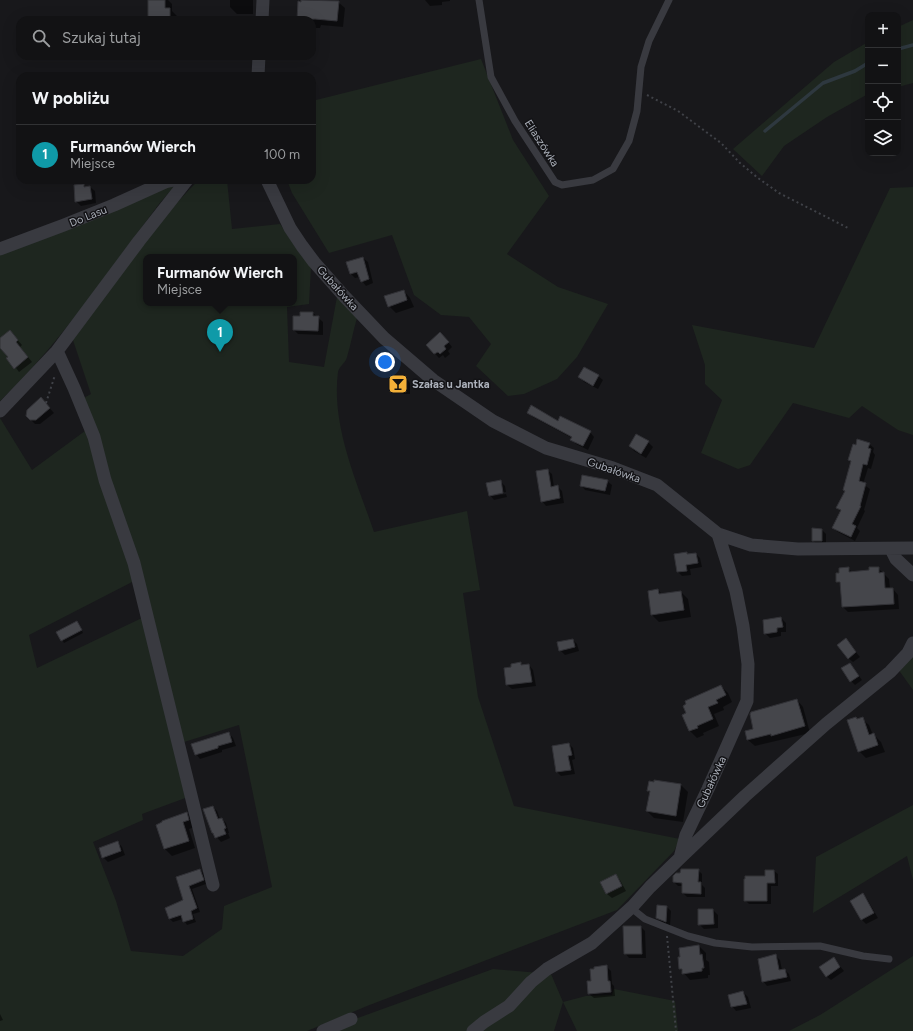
<!DOCTYPE html>
<html lang="pl">
<head>
<meta charset="utf-8">
<style>
  :root { --surface:#121214; --page:#1f2022; --text:#f1f3f6; --muted:#9c9ea0; --line:#313234; --accent:#f3b038 }
  body { margin:0; font-family:Figtree,sans-serif; background:var(--page); color:var(--text) }
  .controls { position:absolute; right:12px; top:12px; display:grid; overflow:hidden; border-radius:8px; box-shadow:0 4px 16px #0002 }
  .controls button { width:36px; height:36px; display:grid; place-items:center; padding:0; border:0; border-bottom:1px solid var(--line); background:var(--surface); color:var(--text); font:20px sans-serif }
  .you { position:absolute; left:385px; top:362px; width:14px; height:14px; margin:-10px; border:3px solid #fff; border-radius:50%; background:#1a73e8; box-shadow:0 0 0 6px #1a73e833 }
  .badge { display:grid; place-items:center; width:26px; height:26px; border-radius:50%; background:var(--accent); color:#fff; font-size:13px; font-weight:700 }
  .pin { position:absolute; translate:-50% -33px; filter:drop-shadow(0 1px 2px #0008) }
  .pin::after { content:''; position:absolute; top:21px; width:14px; height:12px; background:inherit; clip-path:polygon(0 0,100% 0,50% 100%) }
  .popup { position:absolute; left:143px; top:254px; width:154px; height:52px; box-sizing:border-box; display:grid; place-content:center; border-radius:8px; background:var(--surface); filter:drop-shadow(0 1px 3px #0005); font-size:13px; white-space:nowrap; color:var(--muted) }
  .popup b { font-size:15px; color:var(--text) }
  .popup::after { content:''; position:absolute; left:50%; top:100%; margin-left:-8px; border:8px solid transparent; border-top-color:var(--surface) }
  .list { margin:0; padding:0; list-style:none }
  h2 { display:flex; justify-content:space-between; align-items:center; height:52px; margin:0; padding:0 16px; font-size:17px }
  h2 small { font-size:13px; font-weight:400; color:var(--muted) }
  .list li { display:grid; grid-template-columns:26px 1fr auto; gap:12px; align-items:center; box-sizing:border-box; height:60px; padding:0 16px; border-top:1px solid var(--line) }
  .list b { display:block; font-size:15px; white-space:nowrap }
  .list p { margin:0; font-size:13px; white-space:nowrap; color:var(--muted) }
  .list em { font-size:13px; font-style:normal; color:var(--muted) }
  .icon { flex:none; width:22px; height:22px; fill:none; stroke:currentColor; stroke-width:2; stroke-linecap:round; stroke-linejoin:round }
  .map { position:relative; flex:none; width:913px; height:1031px; overflow:hidden }
  .search { position:absolute; background:var(--surface); box-shadow:0 4px 16px #0002; left:16px; top:16px; width:300px; height:44px; display:flex; align-items:center; gap:10px; box-sizing:border-box; padding:0 14px; border-radius:12px; color:var(--muted); font-size:15px }
  .panel { position:absolute; background:var(--surface); box-shadow:0 4px 16px #0002; left:16px; top:72px; width:300px; height:112px; border-radius:12px }
  .map>svg:first-child { display:block }
  .green { fill:#1e261f; fill-rule:evenodd }
  .shadow { fill:#0007 }
  .lines { fill:none; stroke-linecap:round; stroke-linejoin:round }
  .stream { stroke:#2e383f; stroke-width:3.5 }
  .building { fill:#45464b; stroke:#323237 }
  .path { stroke:#3f4147; stroke-width:2; stroke-dasharray:2 3; stroke-linecap:butt }
  .service { stroke:#393a40; stroke-width:7 }
  .minor { stroke:#393a40; stroke-width:13 }
  .labels { text-anchor:middle; stroke-width:3; stroke-linejoin:round; paint-order:stroke }
  .street-label { font-size:11px; fill:#abb0ba; stroke:#131316 }
  .poi-label { font-size:11px; font-weight:bold; fill:#abb0ba; stroke:#131316; text-anchor:start }
</style>
</head>
<body>
<div class="map">
<svg width="913" height="1031" viewBox="0 0 913 1031">
  <rect width="100%" height="100%" fill="#18181b"/>
  <path class="green" d="M913 20V83L898 87V27Z
    M868 42V94L827 117 784 146 762 176 733 149 834 62Z
    M481 59 513 140 549 196 507 254 558 287 608 304 577 357 557 379 524 394 508 396 476 366 491 344 469 317 441 315 414 295 392 235 329 253 292 193 287 180H312V101Z
    M199 180H227L232 229 280 224 311 267 309 304 287 307 289 362 324 367 337 297 357 318C353 331 351 344 347 357 346 363 339 366 338 372 331 426 357 482 374 532L467 511 480 590 463 593 478 697 514 806 680 839 674 851 617 910 367 1006 307 1031H0V418L32 470 89 428 134 581 29 635 37 668 144 617 188 797 142 814 143 820 93 842 116 901 131 951 183 956 222 929 224 906 272 887 239 725 184 742 82 399 91 394 73 340C112 285 150 227 199 180ZM146 257H294V303H146Z
    M173 185V188L159 204C109 270 61 343 0 401V253Z
    M913 187V435L898 430 862 406 849 418 793 403 750 465 738 469 701 453 722 400 705 384V365L692 325 814 348 890 188Z
    M913 649V690L898 669Z
    M913 805V880L907 856 813 913 816 857Z
    M913 956V1031H789L820 1015Z
    M493 969 551 974 563 1002 586 996 612 995 614 989 675 1001 678 1031H577L563 1002 554 1031H336L355 1019Z"/>
  <path class="shadow" d="M149 0H168L172 4V11L177 16V20H149Z
    M230 0H253V14H237L230 7Z
    M302 0H331L338 2 345 8 343 27 321 25 320 28H312V20H298L299 3H302Z
    M425 0H450V1L442 2V5L430 6Z
    M226 74 228 76H213V75Z
    M50 180H61V182L52 183Z
    M84 185 86 187H90L95 191 96 203 81 206 76 201Z
    M363 258 368 262 373 283 366 286 362 281 360 277 355 278 351 274Z
    M404 291 410 298 414 307 396 313 389 306Z
    M313 313 323 322V335L298 334 294 330 301 317Z
    M14 336 22 345 20 347 32 362 19 372 0 346V339Z
    M445 338 452 347 448 351 450 354 445 358 443 355 439 358 427 345Z
    M598 376 603 380 598 389 584 382 580 377Z
    M398 378H406L410 383V394H403L398 390Z
    M45 403 54 413 40 424H35L27 416Z
    M528 412 590 432 594 437 588 450 576 444 572 439V438L533 417Z
    M637 435 648 442 653 447 646 458 634 451 630 446Z
    M869 444 874 448 873 452 875 455 871 469 868 468 863 484 870 489 864 510 865 511 857 528 860 531 855 541 838 532 833 528 841 512 838 508 846 492 852 463 849 460Z
    M547 470 552 474 554 487 557 486 562 491 564 503 546 506 542 501Z
    M500 481 505 486 506 492 492 494V496L506 494 507 497 494 500 490 495Z
    M607 481 612 485 610 495 585 490 581 485Z
    M822 530 826 534V545H817L813 540Z
    M686 553 689 555 696 554 700 558 702 567 690 569 691 575 682 576 678 572Z
    M848 568 853 573 870 571 878 568 889 579 890 589H893L898 595 899 609 848 612 842 606 841 585 837 581Z
    M658 590 662 594 681 592 688 599 691 617 659 622 652 615 649 592Z
    M781 618 786 623V632H781V636L770 638 765 633Z
    M79 624 83 633 64 643 58 632Z
    M573 640 577 644 579 651 565 655 560 650Z
    M846 640 860 657 853 662 848 658Z
    M521 664 523 666 529 665 533 670 536 686 512 689 507 685 513 668Z
    M850 664 862 680 855 685 851 681Z
    M721 686 728 693 732 702 723 707 724 710 714 714 719 726 703 733 704 735 697 738 690 731 683 716 688 714Z
    M797 700 803 707 810 733 755 746 748 740 746 731 754 730Z
    M862 719 869 725 873 735H874L881 742 885 752 866 758 859 751Z
    M229 733 233 738 236 746 222 750V752L200 759 196 754Z
    M569 744 573 748 575 759 572 760 575 774 561 776 557 772 555 764Z
    M681 785 688 792 683 822 654 818 647 811 650 793 648 791Z
    M213 807 217 811 220 819H222L226 823 229 833H228L230 838 221 842 213 833Z
    M187 813 194 820 195 827 189 829 195 848 172 856 165 849Z
    M118 842 122 847 125 855 108 862 103 857Z
    M200 870 203 873 206 884 192 889 200 912 193 914 196 922 187 925 183 919 173 922 170 919 166 908 185 900 177 878Z
    M698 870 702 874V885L705 888V897H687L683 893V886H678L674 882Z
    M774 871 778 874V886H771V904H749L745 900Z
    M615 875 620 880 626 891 612 898 607 894 601 883Z
    M863 895 867 899 878 918 866 924 862 920 851 901Z
    M667 907 671 911 670 926 662 922 657 918Z
    M699 910H713L718 915V928L704 929 699 924Z
    M641 927 645 931 646 958H629L625 953Z
    M699 946 706 953V960L709 962 710 975H708V978L690 980 680 969Z
    M775 955 780 960 782 970H785L789 974 791 981 767 986 763 981Z
    M834 959 844 971 831 980 826 976Z
    M606 966 611 971 612 984 614 986 615 996 594 998 589 994 592 982Z
    M743 992 748 997 751 1008 736 1011 732 1006Z
    M0 1014 3 1020 0 1021Z"/>
  <g class="lines">
    <path class="stream" d="M898 49 913 45
      M765 131 823 83 855 71 868 63"/>
  </g>
  <path class="building" d="M148 0H165V8H170V20H148Z
    M301 0 339 1 337 21 315 19 297 20 298 1 301 2Z
    M84 184V187L90 186 92 199 75 202 74 185Z
    M363 257 369 279 361 282 357 272 350 274 346 262Z
    M404 290 407 300 388 307 384 296Z
    M300 312H313V316H319L318 331 293 330V316H300Z
    M10 330 18 340 16 342 28 357 14 369 6 358 8 357 0 348V338Z
    M440 332 449 342 444 346 446 349 440 354 438 352 434 354 426 345Z
    M584 367 599 375 593 386 578 377Z
    M397 377H406V390H397Z
    M41 397 50 408 36 420H30L26 416 27 410Z
    M531 405 558 421 560 416 591 431 583 446 570 440 572 437 527 413Z
    M636 434 649 441 641 454 629 446Z
    M857 439 870 443 868 448 871 449 867 465 863 464 859 481 866 483 860 506H861L852 524 856 526 851 537 832 528 841 510 836 508 845 491 843 490 851 461 848 460 853 444 856 445Z
    M548 469 551 487 558 485 560 498 541 502 536 471Z
    M582 475 608 480 605 491 580 486Z
    M501 480 503 493 489 496 486 483Z
    M812 528 822 529V541H812Z
    M687 552V554L696 553 698 563 686 565 687 571 677 572 674 554Z
    M849 567V572L869 570V567H879V573L884 572 885 588H893L894 604 842 607 840 582H836V573H839V568Z
    M658 589 659 594 681 591 684 610 651 615 648 591Z
    M781 617 783 627 777 628V632L764 634 763 620Z
    M77 621 82 630 61 641 56 632Z
    M846 638 856 652 848 659 837 645Z
    M573 639 575 647 559 651 557 642Z
    M521 662V665L529 664 532 682 506 685 504 668 511 667V664Z
    M850 663 859 676 850 682 841 668Z
    M721 685 726 695 716 700 718 703 708 707 713 719 697 726 698 728 689 731 682 715 686 713 683 706 686 704 685 701Z
    M797 699 805 726 771 736V734L747 740 745 731 753 729 750 714 751 712Z
    M856 717 857 719 863 717 869 735 874 733 878 745 858 752 847 720Z
    M229 732 232 742 218 746V748L195 755 191 744Z
    M569 743 572 755 568 756 571 770 556 772 552 746Z
    M654 780 681 784 676 816 646 811 650 791H647L649 781 654 782Z
    M213 806 218 819 222 818 226 828 224 829 226 834 215 838 213 833H212L203 809Z
    M187 812 189 820 183 822 189 841 164 849 156 825 162 822V821Z
    M118 841 121 851 102 858 99 848Z
    M200 869 204 880 189 886 197 908 191 911 193 919 183 922 181 915 169 919 165 908 183 900 176 877Z
    M681 869H699L698 882H701V894L682 893V883L673 882V876L676 873H680Z
    M765 870H774L775 883H767V901H744V879H745V876H765Z
    M616 874 622 886 606 894 600 882Z
    M863 893 874 913 861 920 850 901Z
    M657 905 667 906 666 922 656 918Z
    M698 909H713L714 924 698 925Z
    M623 926H641L642 954H624Z
    M699 945 700 955 702 954 704 968H702V971L682 974V969H679L678 957H680L679 948Z
    M776 954 779 970 785 969 787 977 762 982 758 959Z
    M834 957 840 967 826 977 819 967Z
    M607 965 608 981H610L611 992 588 994 587 981H591L590 969H594V967Z
    M743 991 747 1004 731 1007 728 995Z"/>
  <g class="lines">
    <path class="path" d="M647 95 678 111 721 143 740 163 758 178 779 193 850 229
      M46 403 55 375
      M667 936 676 1031"/>
    <path class="service" d="M479 0 491 77 515 121 555 182 562 185 593 180 613 169 629 141 637 111 641 67 649 41 669 0
      M633 906 635 911 645 919 688 936 715 943 752 947 820 946 863 956 889 959"/>
    <path class="minor" d="M262 20 263 0
      M258 76 259 56
      M267 180 290 228 302 246 314 262 344 296 384 338 433 380 493 421 546 448 613 468 657 485 718 534 736 591 743 626 748 664 747 701 708 789 686 835 680 858
      M0 249 64 225 114 205 165 182 174 180
      M57 351 74 388 94 437 105 480 134 563 213 885
      M0 411 57 351 139 241 187 180
      M718 534 751 545 798 549 913 548
      M891 549 896 559 913 575
      M323 1031 351 1019
      M473 1031 484 1022 509 1006 531 982 547 969 592 943 633 906 650 887 680 858 745 796 826 724 890 672 908 653 913 643"/>
  </g>
  <defs>
    <g id="bar-square" transform="scale(1)"><rect x="-9" y="-9" width="18" height="18" rx="4" fill="#f3b038" stroke="#131316"/><path d="M-6-5H6L.8 .8V4.5H3.5V6h-7V4.5H-.8V.8Z" fill="#111"/></g>
  </defs>
  <g fill-rule="evenodd">
    <use href="#bar-square" x="398" y="384"/>
  </g>
  <g class="labels">
    <g class="street-label">
      <text transform="translate(542 143) rotate(57)" y="4">Eliaszówka</text>
      <text transform="translate(88 216) rotate(-22)" y="4">Do Lasu</text>
      <text transform="translate(338 288) rotate(48)" y="4">Gubałówka</text>
      <text transform="translate(614 470) rotate(19)" y="4">Gubałówka</text>
      <text transform="translate(711 782) rotate(-65)" y="4">Gubałówka</text>
    </g>
    <g class="poi-label">
      <text x="412" y="388">Szałas u Jantka</text>
    </g>
  </g>
</svg>
<div class="controls">
<button>+</button>
<button>−</button>
<button><svg class="icon" aria-label="locate" viewBox="0 0 24 24"><circle cx="12" cy="12" r="6"/><path d="M12 2v4M12 18v4M2 12h4M18 12h4"/></svg></button>
<button><svg class="icon" aria-label="layers" viewBox="0 0 24 24"><path d="M12 4l9 5-9 5-9-5zM3 14l9 5 9-5"/></svg></button>
</div>
<div class="you"></div>
<div class="pin badge" style="left:220px;top:352px;background:#0f9aa8">1</div>
<div class="popup"><b>Furmanów Wierch</b>Miejsce</div>
<div class="search"><svg class="icon" aria-label="search" viewBox="0 0 24 24"><circle cx="10" cy="10" r="6"/><path d="M15 15l6 6"/></svg>Szukaj tutaj</div>
<section class="panel">
<h2>W pobliżu<small></small></h2>
<ul class="list">
<li><span class="badge" style="background:#0f9aa8">1</span><div><b>Furmanów Wierch</b><p>Miejsce</p></div><em>100 m</em></li>
</ul>
</section>
</div>
</body>
</html>
